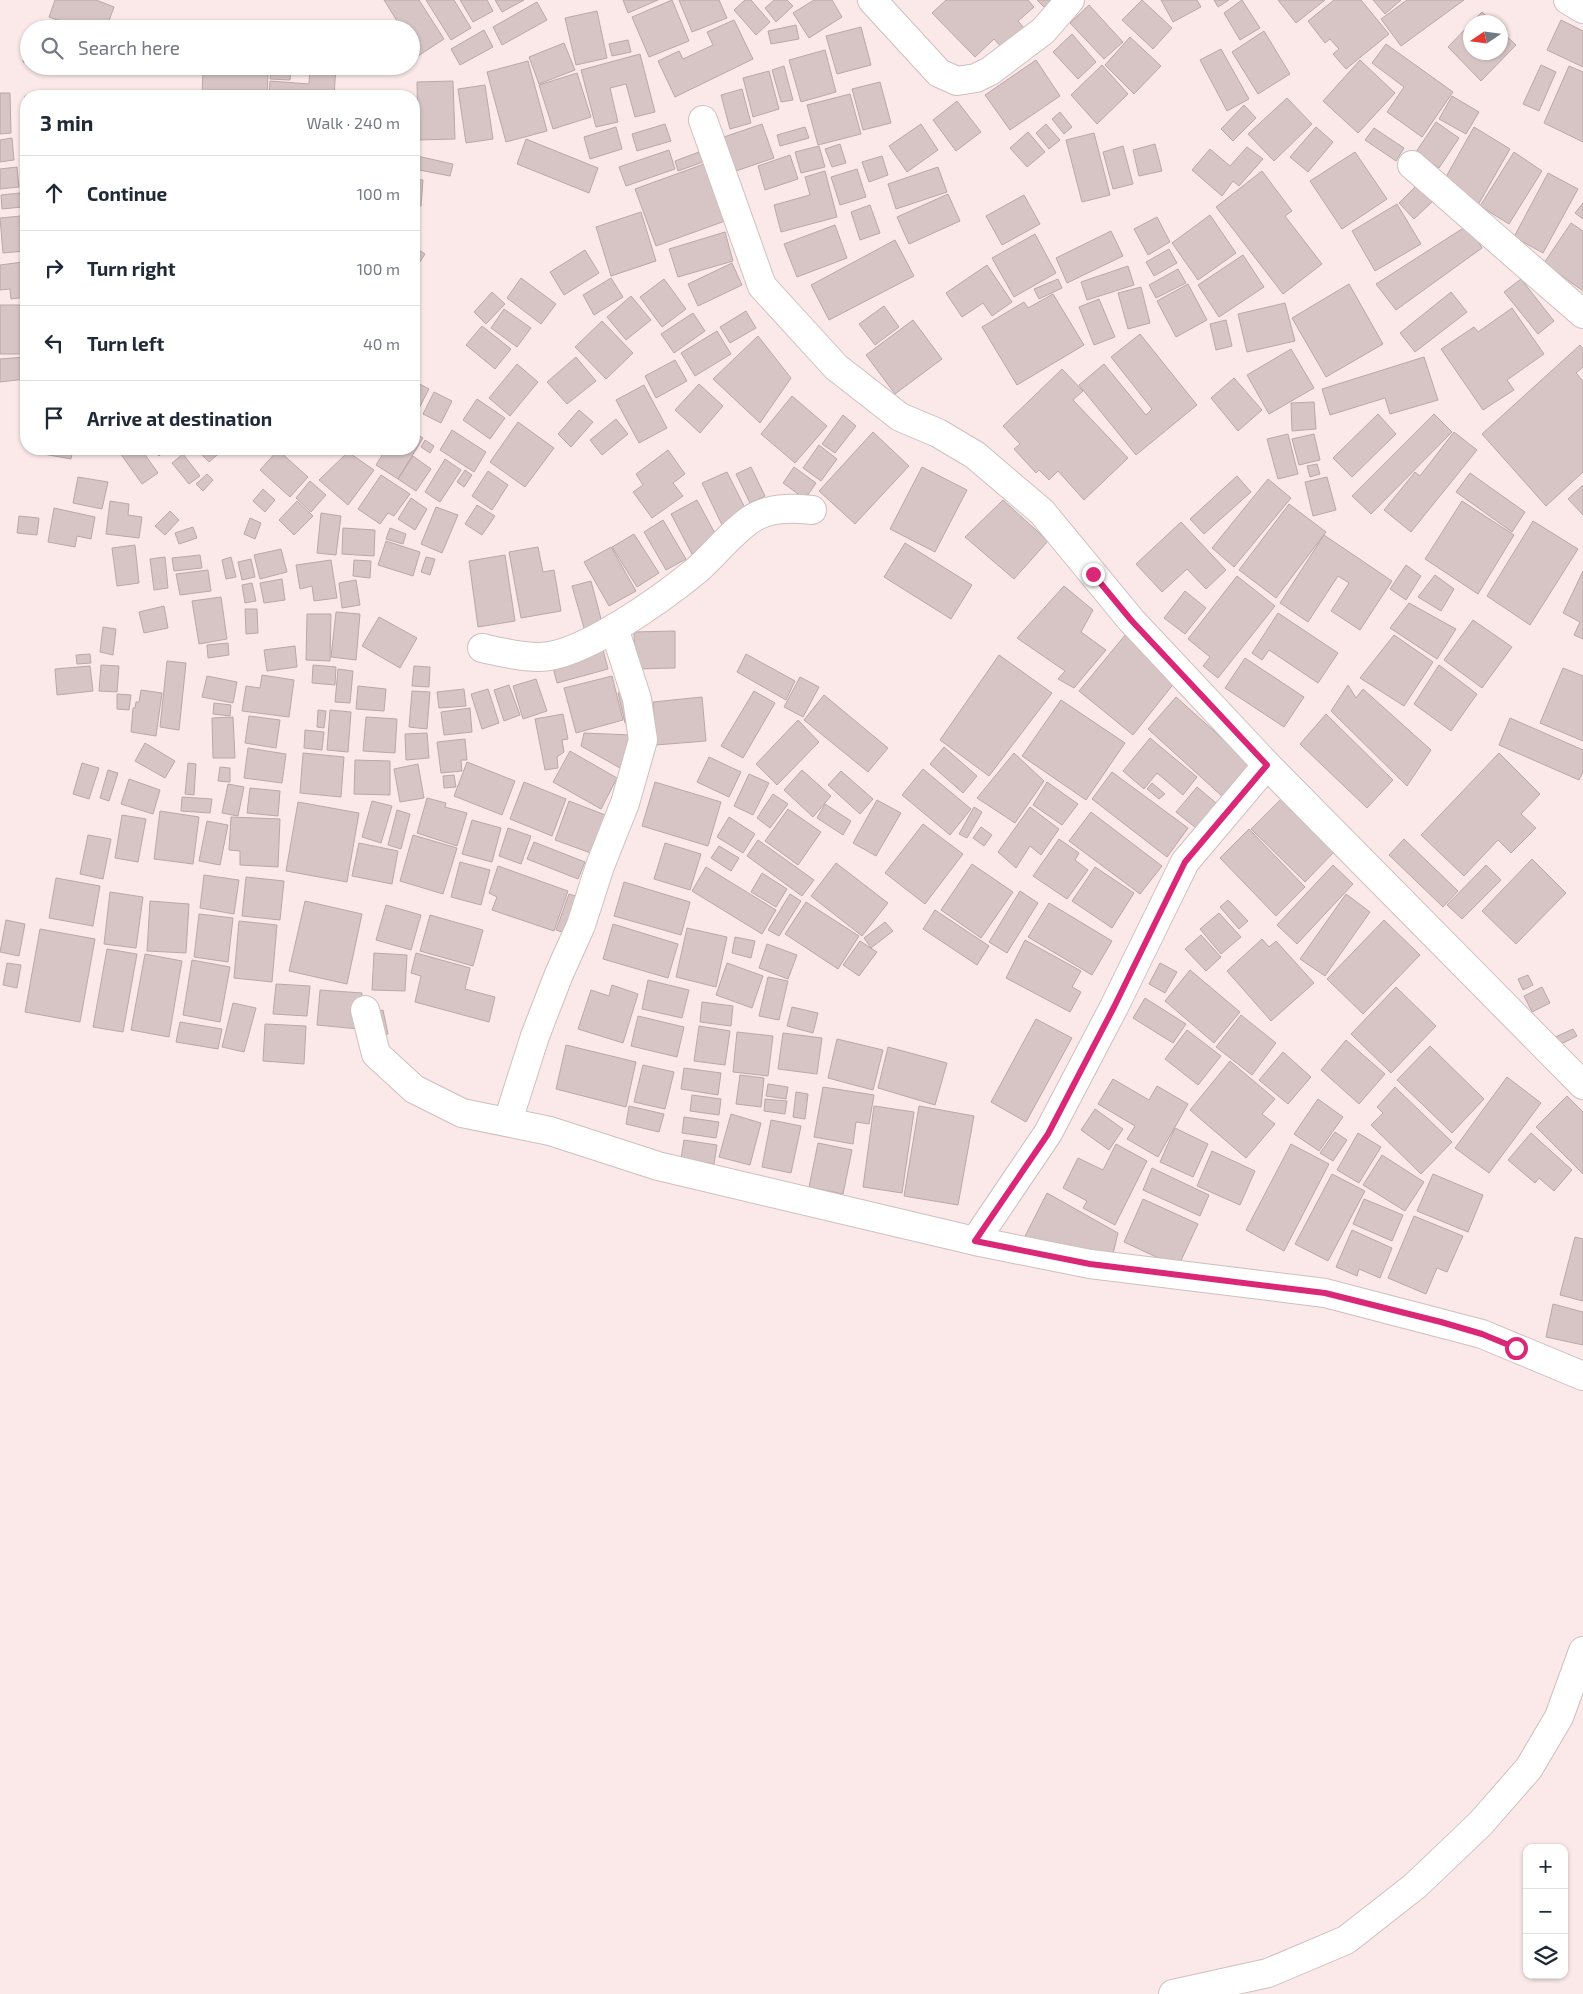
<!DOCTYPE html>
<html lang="en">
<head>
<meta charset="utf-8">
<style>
  :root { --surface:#fff; --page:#f2f2f3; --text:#1f2937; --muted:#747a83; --line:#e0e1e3 }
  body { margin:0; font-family:"Exo 2",sans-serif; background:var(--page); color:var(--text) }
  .controls { position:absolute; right:15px; bottom:15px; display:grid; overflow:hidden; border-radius:10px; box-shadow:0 1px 4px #0004 }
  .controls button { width:45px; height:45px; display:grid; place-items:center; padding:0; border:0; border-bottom:1px solid var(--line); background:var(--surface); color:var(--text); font:25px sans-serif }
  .compass { position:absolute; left:1463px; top:15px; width:45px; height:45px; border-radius:50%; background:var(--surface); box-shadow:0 1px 4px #0004; rotate:257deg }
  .stop { position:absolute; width:15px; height:15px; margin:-11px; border:4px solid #db2777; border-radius:50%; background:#fff }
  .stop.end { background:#db2777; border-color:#fff; box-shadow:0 1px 5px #0008 }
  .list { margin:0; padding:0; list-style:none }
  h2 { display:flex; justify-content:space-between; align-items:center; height:65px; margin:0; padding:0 20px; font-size:21px }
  h2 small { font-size:16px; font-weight:400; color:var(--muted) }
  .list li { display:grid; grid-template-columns:32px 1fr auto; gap:15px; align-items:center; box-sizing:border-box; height:75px; padding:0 20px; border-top:1px solid var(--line) }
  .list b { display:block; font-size:19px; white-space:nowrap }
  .list em { font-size:16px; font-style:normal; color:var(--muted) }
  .icon { flex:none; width:28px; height:28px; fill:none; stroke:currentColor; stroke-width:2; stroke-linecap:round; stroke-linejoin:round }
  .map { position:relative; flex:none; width:1583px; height:1994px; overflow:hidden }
  .search { position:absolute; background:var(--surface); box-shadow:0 1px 4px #0004; left:20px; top:20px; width:400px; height:55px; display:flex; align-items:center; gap:12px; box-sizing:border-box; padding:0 18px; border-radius:28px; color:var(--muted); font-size:19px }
  .panel { position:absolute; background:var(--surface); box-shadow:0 1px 4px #0004; left:20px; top:90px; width:400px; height:365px; border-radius:20px }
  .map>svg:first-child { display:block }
  .building { fill:#d7c5c5; stroke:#b9a8a8 }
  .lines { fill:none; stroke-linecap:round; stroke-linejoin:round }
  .street-casing { stroke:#d0bfbf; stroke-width:30 }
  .street { stroke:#fff; stroke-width:28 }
  .route { stroke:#db2777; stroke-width:6 }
</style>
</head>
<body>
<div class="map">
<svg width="1583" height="1994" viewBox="0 0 1583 1994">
  <rect width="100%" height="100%" fill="#fbe9e9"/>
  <path class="building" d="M55 0H96L114 7 106 29H82L49 17Z
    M384 0H419L444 39 418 56 411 44V29H402Z
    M426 0H454L471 28 451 40Z
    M460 0H487L493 11 473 22Z
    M495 0H524L502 12Z
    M623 0H658L628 13Z
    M672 0 689 41 649 57 632 17Z
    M679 0H719L727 18 692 32Z
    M745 0H751L770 22 756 35 734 10Z
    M774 0H787L793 6 776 22 765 8Z
    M814 0H832L842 17 809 38 793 13Z
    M946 0H1028L1034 7 1018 21 1025 29 1003 49 994 39 975 57 932 13Z
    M1037 0H1060L1048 11Z
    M1142 0 1172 28 1153 49 1122 20Z
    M1161 0H1197L1201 7 1173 22Z
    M1214 0H1229L1218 7Z
    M1242 0 1260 28 1240 40 1224 13Z
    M1278 0H1325L1296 23Z
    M1334 0H1361L1389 34 1346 69 1333 54 1339 49 1330 39 1325 43 1308 21Z
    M1373 0H1401L1385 14Z
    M1407 0H1464L1401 46 1381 19Z
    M537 2 547 20 502 45 493 27Z
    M1089 5 1123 42 1104 59 1070 23Z
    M597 11 607 58 576 65 565 18Z
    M1482 12 1493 22H1472Z
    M734 20 753 59 675 97 658 61 679 51 683 59 713 45 707 32Z
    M1561 20 1583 31V67L1547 50Z
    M1470 24V52H1500V30L1516 45 1481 81 1448 47Z
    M796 25 799 39 771 44 768 31Z
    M313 26 339 28V29H313Z
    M861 27 871 65 837 74 826 36Z
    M484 30 493 47 460 65 451 49Z
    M1264 31 1290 74 1258 94 1232 52Z
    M27 34H29V63L23 62Z
    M1072 34 1096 62 1078 79 1053 52Z
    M1130 37 1161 66 1134 94 1105 65Z
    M628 40 631 52 612 56 609 44Z
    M564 43 575 70 539 84 529 57Z
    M1386 44 1453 92 1422 137 1387 112 1404 87 1372 63Z
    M1221 49 1249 99 1227 111 1200 60Z
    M825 50 836 92 801 102 789 60Z
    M640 54 655 112 635 117 626 84 610 88 618 122 596 127 581 70Z
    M1036 60 1060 96 1010 130 985 95Z
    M1360 60 1395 93 1358 133 1323 101Z
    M528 61 547 131 506 142 487 72Z
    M1102 65 1128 94 1097 124 1071 95Z
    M1541 65 1556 72 1539 111 1523 104Z
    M310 66H336L334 96H269L270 81 309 84Z
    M784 66 793 100 781 102 772 70Z
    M1569 66 1583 72V142L1544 123Z
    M203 69 268 73 267 96H202Z
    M271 69H291L290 80 270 79Z
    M769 71 779 109 753 117 743 78Z
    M577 73 591 117 553 129 539 85Z
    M453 81 455 139 418 140 417 82Z
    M880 82 891 123 863 130 852 89Z
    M485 85 493 139 466 143 458 89Z
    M742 89 751 123 730 129 721 95Z
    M0 93H10L11 133 0 134Z
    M850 94 861 134 818 145 807 105Z
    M25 96H26V117H21Z
    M1452 96 1479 112 1466 134 1439 119Z
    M1287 98 1312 124 1274 161 1248 134Z
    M957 101 981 132 956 151 933 120Z
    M1244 105 1256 118 1233 141 1221 129Z
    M1060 112 1072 127 1064 134 1052 119Z
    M1436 122 1459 138 1439 168 1416 152Z
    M665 124 671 141 637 151 632 134Z
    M762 124 774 158 727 174 715 140Z
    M921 124 938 150 907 172 889 146Z
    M1046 124 1060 140 1049 149 1036 133Z
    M616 127 622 149 590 159 584 137Z
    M805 127 809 138 780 146 777 135Z
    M1316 127 1333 142 1308 172 1290 157Z
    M1474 127 1510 149 1478 205 1442 184Z
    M1374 128 1404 148 1396 161 1365 140Z
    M1028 132 1045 152 1027 167 1010 148Z
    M1094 133 1110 195 1082 202 1066 140Z
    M12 138 14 160 0 162V140Z
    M526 139 598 168 589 193 517 164Z
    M840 144 846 163 832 167 825 149Z
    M1155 144 1162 171 1139 176 1133 150Z
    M819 146 825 167 801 173 795 152Z
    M1123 146 1133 184 1113 189 1103 152Z
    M1247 147 1263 159 1239 186 1233 181 1222 196 1192 170 1210 149 1230 166Z
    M669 150 675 169 626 186 619 167Z
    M699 152 703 162 678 171 675 161Z
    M1355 152 1387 199 1342 229 1310 181Z
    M1514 152 1542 171 1509 224 1480 206Z
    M790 155 798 179 765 190 758 166Z
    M417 156 453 164 450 176 414 169Z
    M882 156 888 175 869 182 862 162Z
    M704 164 725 221 656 246 635 189Z
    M17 167 19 187 0 189V169Z
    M938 167 947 192 896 209 888 184Z
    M857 169 866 197 840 205 831 177Z
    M825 171 837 217 781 232 774 205 810 195 805 177Z
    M1262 171 1292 211 1285 216 1322 264 1283 294 1216 207Z
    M1548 173 1578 189 1543 253 1514 237Z
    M414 179 423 180 421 206H414Z
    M1418 184 1433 201 1414 219 1399 203Z
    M20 193 22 207 2 209 1 195Z
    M948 194 960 221 909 244 897 217Z
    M1024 195 1040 224 1002 245 986 216Z
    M1583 203V219L1575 213Z
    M1397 204 1421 244 1375 271 1352 231Z
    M870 205 880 233 860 240 851 212Z
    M641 212 656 261 611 276 596 227Z
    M1210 215 1236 253 1198 280 1172 243Z
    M21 216 25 251 3 253 0 218Z
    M1157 217 1170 242 1148 255 1134 229Z
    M1571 223 1583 231V291L1544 263Z
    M835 225 847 258 797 277 784 244Z
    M1468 225 1482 248 1396 310 1376 284Z
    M1111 231 1123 256 1067 283 1056 258Z
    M725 232 733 261 678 277 669 249Z
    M1035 234 1056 273 1014 297 992 258Z
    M895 240 914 276 829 320 811 285Z
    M414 247 425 254 414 271Z
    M1169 249 1177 263 1154 276 1146 262Z
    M585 250 599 273 564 295 550 272Z
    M1243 255 1264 287 1219 317 1198 285Z
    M23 262 26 297 11 299 10 289 0 290V265Z
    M732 263 742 285 698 306 688 284Z
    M987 265 1012 302 992 316 983 303 962 317 946 293Z
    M1128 266 1134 285 1087 300 1081 282Z
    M1178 269 1186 283 1156 298 1149 285Z
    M521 278 556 304 541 324 507 298Z
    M611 278 623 297 594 315 583 295Z
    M664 279 686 309 662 327 640 297Z
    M1058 279 1062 288 1039 299 1034 289Z
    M1521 279 1554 321 1538 334 1504 292Z
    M1188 284 1207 320 1176 337 1157 301Z
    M1349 284 1383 344 1326 377 1292 318Z
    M1141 287 1150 323 1128 329 1118 293Z
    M492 292 505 304 486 324 474 312Z
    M1451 292 1467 312 1415 352 1400 333Z
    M1053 294 1084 345 1017 385 982 327 1024 302 1028 308Z
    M631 296 651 320 626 340 607 317Z
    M1099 299 1115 337 1094 345 1079 307Z
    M1285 303 1295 341 1247 352 1238 314Z
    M0 305H26V354H0Z
    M884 306 899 327 875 345 859 324Z
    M1512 308 1544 354 1507 380 1514 390 1483 410 1441 349 1474 327 1478 332Z
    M504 309 531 328 517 347 491 328Z
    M746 311 756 328 730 343 720 327Z
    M693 313 705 331 674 353 661 334Z
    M913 320 942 359 895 394 866 355Z
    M1226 320 1232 346 1216 350 1210 324Z
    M602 321 633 353 606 379 575 347Z
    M482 326 511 349 495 369 466 345Z
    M717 331 731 354 695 376 681 353Z
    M1140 334 1197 405 1136 455 1079 385 1104 364 1146 415 1152 409 1111 357Z
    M758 336 791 378 760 423 713 379Z
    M1580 345 1583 349V367L1576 373 1583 381V472L1546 506 1482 434Z
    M1291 349 1314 388 1269 414 1247 375Z
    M25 357 26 379 0 382V359Z
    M576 357 596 381 567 404 547 382Z
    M1424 357 1438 400 1390 414 1385 398 1330 415 1322 389Z
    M675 360 687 381 656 398 645 376Z
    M517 364 538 382 510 416 489 398Z
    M1062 369 1083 391 1073 400 1128 458 1084 500 1058 471 1049 480 1039 470 1036 473 1014 449 1020 444 1003 426Z
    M1234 378 1262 410 1238 431 1211 398Z
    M414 381 429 389 417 412 414 410Z
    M699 384 723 406 700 433 675 410Z
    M644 385 667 428 639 443 616 400Z
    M434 392 452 401 441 423 423 414Z
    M792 396 827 426 795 463 761 434Z
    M477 399 505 418 490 439 463 420Z
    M1314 402 1316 429 1292 431 1291 403Z
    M579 410 593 422 571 447 558 434Z
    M1378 414 1396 434 1352 477 1333 458Z
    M1434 414 1452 432 1371 514 1352 496Z
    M843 415 856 426 835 453 822 444Z
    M616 419 628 434 602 455 590 440Z
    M518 422 554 448 525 487 490 462Z
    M452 430 486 452 474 472 440 450Z
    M873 432 909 466 855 524 819 491Z
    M1454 432 1477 450 1411 532 1384 510 1415 472 1420 476Z
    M414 433 423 438 398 479 376 465 386 449H414Z
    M1288 434 1298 474 1278 479 1267 439Z
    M1314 434 1320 460 1299 465 1292 439Z
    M425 440 434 446 430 453 421 447Z
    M819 445 837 459 821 481 803 468Z
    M39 449H73L71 459 38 453Z
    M126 449H141L158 473 142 484 120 453Z
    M153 449H167L159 456Z
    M196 449H224L209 462Z
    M278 450 308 477 290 497 260 470Z
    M668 450 685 474 673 483 683 496 652 518 633 492 643 485 636 474Z
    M348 452 374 470 348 505 319 480Z
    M183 454 200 476 189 484 172 463Z
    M413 456 431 469 416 491 398 479Z
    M445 459 461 470 440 502 425 492Z
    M1317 464 1320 474 1310 477 1307 466Z
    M751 467 765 496 750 503 736 474Z
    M794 467 816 483 805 499 783 483Z
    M922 467 967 490 935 552 890 529Z
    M465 470 472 475 464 487 457 482Z
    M488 471 508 485 492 510 472 496Z
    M727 472 747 512 722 525 702 483Z
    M1470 473 1525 512 1512 532 1456 492Z
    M207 474 213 480 203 491 196 484Z
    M381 475 410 494 394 516 388 513 380 524 358 509Z
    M1237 476 1251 492 1204 534 1190 519Z
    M78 477 108 482 102 509 73 503Z
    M1327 477 1336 510 1313 516 1305 482Z
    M1268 479 1291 498 1234 567 1212 548Z
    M310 481 326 495 311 512 296 498Z
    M1583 485V515L1568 499Z
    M263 489 275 500 265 512 253 501Z
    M411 498 427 509 415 530 398 519Z
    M697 500 718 539 692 554 671 514Z
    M1003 500 1048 541 1014 579 965 537Z
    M110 501 129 504 128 515 142 517 139 538 106 534Z
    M297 501 313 516 294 535 279 520Z
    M1462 501 1514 535 1478 594 1425 559Z
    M1289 504 1326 532 1276 598 1239 570Z
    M477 505 495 516 482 535 465 524Z
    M436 507 458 515 442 553 421 544Z
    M54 508 95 517 91 539 77 536 75 547 48 542Z
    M170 511 179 520 165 535 155 526Z
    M321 513 341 516 336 555 317 553Z
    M19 516 39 518 37 535 17 533Z
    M250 518 261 523 255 539 244 534Z
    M663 520 686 559 666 570 644 532Z
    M1533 521 1578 549 1530 625 1487 596Z
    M1181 522 1226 570 1206 589 1187 569 1162 592 1136 564Z
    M193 527 197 538 179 544 175 533Z
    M343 528 375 530 374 556 342 554Z
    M390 528 406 534 403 544 386 539Z
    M634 534 659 573 637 587 612 547Z
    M1324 535 1392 581 1360 630 1331 611 1349 583 1338 576 1308 622 1280 603Z
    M386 541 420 552 413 576 378 565Z
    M905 543 972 585 951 619 884 577Z
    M135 545 139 583 117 586 112 548Z
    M538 547 543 572 554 570 561 611 521 618 509 552Z
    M611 547 636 591 609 606 584 562Z
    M281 549 287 572 260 579 254 555Z
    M200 555 202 568 174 571 172 558Z
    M505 555 515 621 478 627 469 561Z
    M165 557 168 588 154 590 150 559Z
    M231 557 236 577 226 579 222 560Z
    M426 557 435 559 430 575 421 572Z
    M251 559 255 577 242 580 238 562Z
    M331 560 337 598 314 601 312 586 300 589 296 565Z
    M354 560 371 561 370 578 353 576Z
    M1406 565 1421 576 1406 600 1390 589Z
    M208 570 211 591 180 595 176 574Z
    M1583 571V639L1574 635 1580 622 1563 613Z
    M1435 575 1454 589 1441 611 1418 597Z
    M1237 576 1275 606 1218 678 1203 666 1210 657 1188 639Z
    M282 579 285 600 264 603 260 583Z
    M356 580 360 605 342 608 339 583Z
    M591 581 604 630 586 635 572 586Z
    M252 583 256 601 245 603 242 585Z
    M1064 586 1093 610 1081 632 1106 650 1074 688 1058 679 1065 671 1017 638Z
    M1185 591 1206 608 1185 634 1164 618Z
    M221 597 227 639 199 644 192 601Z
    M1409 603 1456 629 1437 659 1390 628Z
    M164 606 168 628 144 633 139 612Z
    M245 609H257L258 633 246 634Z
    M336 612 360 614 356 660 331 657Z
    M1278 613 1338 653 1318 683 1269 650 1262 660 1252 653Z
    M307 614H331L330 661 306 660Z
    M379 617 417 638 400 668 362 646Z
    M1473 620 1512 647 1482 688 1444 660Z
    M103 627 116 629 113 655 100 652Z
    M675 631V668L635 669 634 632Z
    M1126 634 1179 677 1133 735 1079 691Z
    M1394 635 1433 662 1404 706 1360 678Z
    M228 643 229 655 208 658 207 645Z
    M295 646 297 667 267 671 264 650Z
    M603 650 608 669 557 683 552 664Z
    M90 654 91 663 77 664 76 655Z
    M746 654 795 681 786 700 737 672Z
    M999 655 1052 693 989 776 940 740Z
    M1245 658 1304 697 1284 727 1225 688Z
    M167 661 186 663 179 730 160 727Z
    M101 665 119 666 117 692 99 691Z
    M313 665 336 667 335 685 312 683Z
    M1439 665 1477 694 1451 731 1414 704Z
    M90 666 93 691 57 695 55 669Z
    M414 666 430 667 429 687 412 686Z
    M1563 668 1583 676V741L1540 723Z
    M338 669 353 671 350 703 335 702Z
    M262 675 294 680 289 717 242 711 246 686 260 688Z
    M207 676 237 682 233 703 202 697Z
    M612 676 623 720 576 733 564 688Z
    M800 677 819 687 803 717 784 707Z
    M536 679 547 711 523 719 513 686Z
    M509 685 520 715 504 721 494 690Z
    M1348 685 1356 698 1363 689 1431 750 1407 786 1331 711Z
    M358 686 386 689 384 711 356 709Z
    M464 689 466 706 439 708 437 692Z
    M488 689 499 723 482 729 471 694Z
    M141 690 162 693 156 736 131 732 133 708H135L136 702H139Z
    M629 690 636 720 625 723 618 693Z
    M412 691 430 692 427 729 409 727Z
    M754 691 775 703 743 758 721 746Z
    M117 694 131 695 129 710 117 709Z
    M824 695 888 748 868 772 804 720Z
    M702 697 706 741 656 745 653 702Z
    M1176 697 1253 766 1224 798 1148 729Z
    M1061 700 1125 743 1086 800 1022 756Z
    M214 703 231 705 230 716 213 714Z
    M470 708 472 732 444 735 441 712Z
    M318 710 326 711 324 728 317 727Z
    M330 710 351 712 348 752 327 750Z
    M563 714 568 739 562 740 564 752 557 757 558 768 545 770 535 719Z
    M1326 714 1393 780 1367 808 1300 744Z
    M249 716 280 720 276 748 245 743Z
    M233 717 235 758H213L212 718Z
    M366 717 397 719 395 753 363 751Z
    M1510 718 1583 750V772L1579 780 1499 745Z
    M798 720 819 742 777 785 756 764Z
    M305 730 324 732 322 750 304 748Z
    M427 733 429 758 406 760 405 734Z
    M584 733 631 735 620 768 581 746Z
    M1150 738 1197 777 1183 795 1157 773 1144 789 1123 771Z
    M465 739 467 760H461L462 771 441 773 437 742Z
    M145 743 175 761 165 778 135 761Z
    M944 747 977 776 963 793 930 764Z
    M248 748 286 754 282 783 244 778Z
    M570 751 617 778 601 809 553 782Z
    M303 753 344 757 341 797 300 793Z
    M1014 753 1044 781 1015 823 977 798Z
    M1499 753 1540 794 1521 814 1536 828 1511 853 1498 840 1464 876 1421 835Z
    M709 757 741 772 729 797 697 782Z
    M355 760 390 761V795L354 794Z
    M467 762 515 781 502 815 454 796Z
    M82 763 99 768 89 799 73 794Z
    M188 763 196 764 194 795 185 794Z
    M418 764 424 798 400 802 394 769Z
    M220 767 230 768V782L218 781Z
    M923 769 971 809 950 835 902 795Z
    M108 770 118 773 109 801 100 798Z
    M802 770 831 796 813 817 784 790Z
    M841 771 873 799 860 814 828 785Z
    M1112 772 1188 828 1167 857 1092 799Z
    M749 774 769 783 753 815 734 806Z
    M454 775 456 787 444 788 443 776Z
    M129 779 160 790 153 814 121 804Z
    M524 782 566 799 552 836 510 819Z
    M655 782 721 802 708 846 642 826Z
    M1047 782 1078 804 1062 825 1033 805Z
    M1152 783 1165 794 1159 799 1147 789Z
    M228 784 244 787 238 816 222 813Z
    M1197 787 1216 803 1196 828 1176 812Z
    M250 788 280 791 278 816 247 813Z
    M773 794 788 804 770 828 757 818Z
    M182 797 212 799 210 813 181 811Z
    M427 798 446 803 445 807 467 813 457 846 417 833Z
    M1282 798 1335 851 1305 882 1251 829Z
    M877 800 901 813 876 856 853 843Z
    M372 801 392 806 381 843 362 837Z
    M569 801 613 818 599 856 555 840Z
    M298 802 359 813 347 882 286 871Z
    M825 804 851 821 843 835 817 818Z
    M974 807 982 812 967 838 959 834Z
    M1030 807 1059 829 1041 855 1030 846 1016 868 998 852Z
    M788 809 821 832 798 865 765 841Z
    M397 810 410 814 401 849 388 845Z
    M160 811 199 817 193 864 154 859Z
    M1091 812 1162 866 1140 894 1069 841Z
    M122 815 146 819 138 862 115 858Z
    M231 817 280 819 278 867 240 865V851L229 850Z
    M729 817 755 834 743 853 717 837Z
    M472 820 501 828 492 862 462 854Z
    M207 821 228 825 220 865 199 861Z
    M923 824 963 854 925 904 885 873Z
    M981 827 992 835 984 846 973 838Z
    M508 828 531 836 521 864 499 856Z
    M1249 829 1305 887 1276 916 1220 858Z
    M88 835 111 839 103 879 80 874Z
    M413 835 457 848 443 894 400 881Z
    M1059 839 1079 853 1075 860 1088 870 1067 899 1033 876Z
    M1404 839 1458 891 1443 907 1389 855Z
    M758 840 814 880 802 896 747 856Z
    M534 842 585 862 578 879 527 859Z
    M359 843 398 851 392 884 352 876Z
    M665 843 701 854 690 890 654 879Z
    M719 846 739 858 731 871 711 858Z
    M1532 859 1566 893 1516 944 1482 911Z
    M460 862 490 870 481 905 451 897Z
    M836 863 888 903 862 936 811 896Z
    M972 864 1013 892 981 938 941 910Z
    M1333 865 1353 884 1297 944 1277 925Z
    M1486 865 1501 880 1462 919 1447 905Z
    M498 866 568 891 554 931 492 910 497 897 489 893Z
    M706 867 776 910 762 934 692 891Z
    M1095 867 1134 893 1112 928 1072 901Z
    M762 873 787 889 776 907 751 892Z
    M204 875 239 880 234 914 200 908Z
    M246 877 284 881 280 920 242 916Z
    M56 878 100 886 93 926 49 918Z
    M624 882 690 902 681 935 614 916Z
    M1020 891 1038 903 1007 953 989 942Z
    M110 892 143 897 136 948 104 944Z
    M569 894 583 898 571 935 556 930Z
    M790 894 801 901 779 936 768 930Z
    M1346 894 1370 912 1325 976 1300 959Z
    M1228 900 1248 921 1239 929 1220 907Z
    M150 901 189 904 186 953 147 951Z
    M305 901 362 914 347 984 289 971Z
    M806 902 859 936 838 969 785 934Z
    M1049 903 1112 941 1092 975 1028 937Z
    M386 905 421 915 411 950 376 940Z
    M935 910 989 946 977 965 923 929Z
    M1219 913 1241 937 1221 954 1200 929Z
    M199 914 233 918 228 962 194 957Z
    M430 915 483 930 473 966 420 951Z
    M6 920 25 924 19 956 0 952Z
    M1384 920 1420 955 1363 1014 1327 979Z
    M239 921 277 925 272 982 234 978Z
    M885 922 893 931 871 948 864 938Z
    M613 924 678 944 668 978 603 959Z
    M687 928 727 937 716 987 676 977Z
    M40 929 95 939 80 1022 25 1012Z
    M1201 935 1221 957 1206 971 1185 949Z
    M735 937 755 941 751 958 732 953Z
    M1262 939 1269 947 1276 941 1314 983 1271 1021 1227 971Z
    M1025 940 1081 971 1072 987 1081 992 1070 1012 1006 978Z
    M860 941 877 952 859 976 843 965Z
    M767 944 797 955 788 979 759 968Z
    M107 949 137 954 123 1032 93 1027Z
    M374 953 407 955 405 991 372 990Z
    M416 953 470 968 465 989 495 997 489 1022 415 1002 421 976 411 973Z
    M145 954 182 961 169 1037 131 1030Z
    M192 960 230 967 220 1022 183 1015Z
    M7 963 21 965 17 988 3 985Z
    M727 963 763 976 752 1008 716 995Z
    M1160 963 1177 972 1165 993 1149 984Z
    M1190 970 1240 1012 1214 1043 1165 1001Z
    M1528 975 1533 985 1523 990 1518 979Z
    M768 977 788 981 779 1020 759 1016Z
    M648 980 689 990 682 1018 642 1009Z
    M276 984 310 986 307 1016 273 1014Z
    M612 985 638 994 623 1043 578 1029 591 990 609 996Z
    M1396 987 1436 1026 1391 1073 1351 1034Z
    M1542 987 1550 1003 1532 1012 1524 996Z
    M320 990 362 993 359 1029 317 1025Z
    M1145 998 1186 1024 1173 1043 1133 1018Z
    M702 1002 733 1006 731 1026 700 1022Z
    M233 1003 256 1008 244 1052 222 1047Z
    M792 1007 818 1013 813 1033 787 1026Z
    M383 1010 388 1034 375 1037 370 1013Z
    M1241 1015 1276 1043 1252 1075 1216 1047Z
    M638 1016 684 1027 677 1057 631 1046Z
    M1036 1019 1072 1038 1026 1122 991 1102Z
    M180 1022 222 1029 218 1049 176 1042Z
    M265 1024 306 1026 304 1064 263 1061Z
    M699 1026 730 1031 725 1065 694 1061Z
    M1573 1029 1577 1036 1557 1046 1553 1038Z
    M1187 1030 1221 1056 1198 1085 1165 1059Z
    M737 1032 773 1036 768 1076 733 1072Z
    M783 1033 822 1038 817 1074 778 1069Z
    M837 1039 883 1050 873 1090 828 1078Z
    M1346 1040 1385 1074 1359 1104 1321 1070Z
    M566 1045 636 1062 626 1107 556 1089Z
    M1430 1046 1484 1099 1452 1133 1397 1080Z
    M888 1047 947 1063 935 1105 878 1088Z
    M1283 1052 1311 1077 1288 1104 1259 1080Z
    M1230 1061 1275 1099 1262 1114 1275 1124 1246 1158 1190 1110Z
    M643 1065 674 1072 665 1109 634 1102Z
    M684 1068 721 1073 718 1095 681 1089Z
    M740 1075 764 1078 761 1107 736 1104Z
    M1507 1077 1541 1103 1489 1173 1455 1148Z
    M1113 1079 1149 1100 1157 1086 1188 1104 1158 1157 1127 1139 1135 1126 1098 1104Z
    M768 1084 788 1087 786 1099 766 1096Z
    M823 1087 874 1095 869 1124 856 1122 853 1144 814 1137Z
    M1395 1087 1452 1142 1421 1174 1371 1125 1383 1113 1377 1107Z
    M796 1092 808 1094 805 1119 793 1117Z
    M692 1095 721 1099 719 1115 690 1111Z
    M1567 1096 1583 1112V1174L1536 1127Z
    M765 1099 787 1101 785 1114 764 1111Z
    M1318 1099 1343 1117 1319 1151 1294 1134Z
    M629 1106 664 1114 659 1132 626 1124Z
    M874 1106 914 1112 902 1193 863 1187Z
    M919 1106 974 1116 958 1205 904 1196Z
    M1095 1109 1123 1129 1109 1150 1081 1130Z
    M731 1114 761 1123 750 1165 719 1157Z
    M684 1117 719 1122 716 1138 682 1133Z
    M771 1120 801 1126 791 1173 762 1167Z
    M1175 1128 1208 1144 1193 1177 1160 1162Z
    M1335 1132 1347 1140 1333 1161 1320 1153Z
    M1358 1133 1381 1147 1359 1183 1337 1170Z
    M1531 1133 1572 1170 1554 1191 1539 1178 1535 1183 1508 1160Z
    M684 1140 717 1145 714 1164 681 1159Z
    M818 1143 852 1150 843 1194 809 1187Z
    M1116 1144 1147 1161 1115 1225 1083 1208 1087 1201 1063 1188 1078 1158 1103 1170Z
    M1291 1144 1329 1164 1284 1251 1246 1230Z
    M1212 1151 1255 1171 1240 1205 1197 1186Z
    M1382 1155 1424 1182 1405 1211 1363 1185Z
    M1152 1168 1209 1195 1200 1216 1143 1190Z
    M1332 1174 1365 1191 1328 1261 1295 1244Z
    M1433 1174 1483 1195 1468 1232 1417 1211Z
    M1047 1193 1118 1233 1112 1258 1023 1240Z
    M1143 1199 1198 1224 1178 1267 1124 1242Z
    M1364 1199 1403 1215 1392 1241 1353 1224Z
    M1414 1216 1463 1236 1447 1272 1437 1268 1426 1294 1388 1278Z
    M1352 1230 1392 1248 1380 1278 1359 1269 1357 1276 1336 1267Z
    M1575 1237 1583 1239V1301L1560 1295Z
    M1553 1304 1583 1312V1345L1546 1337Z"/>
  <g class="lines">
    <g class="street-casing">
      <path id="street" d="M872 0 939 73 957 81 976 78 990 71 1043 31 1070 0
        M1568 0 1583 9
        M703 120 762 286 836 367 900 417 938 433 975 455 1042 512 1131 620 1267 765 1583 1085
        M1412 165 1583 314
        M482 648C500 652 520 657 538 657 581 658 664 597 697 570 715 554 730 534 750 520 768 507 791 508 812 510
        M365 1010 376 1054 414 1089 462 1113 550 1131 658 1166 975 1241 1090 1264 1325 1293 1482 1334 1583 1376
        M508 1121 535 1036 559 974 581 925 600 866 625 803 643 740 637 699 614 628
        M975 1241 1048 1133 1114 1007 1185 862 1267 765
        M1173 1994 1268 1973 1346 1940 1415 1886 1481 1823 1529 1768 1559 1717 1583 1651"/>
    </g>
    <use href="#street" class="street"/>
  </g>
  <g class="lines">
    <path class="route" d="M1093 574 1131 620 1267 765 1185 862 1114 1007 1048 1134 975 1241 1090 1264 1325 1293 1441 1322 1482 1334 1516 1348"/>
  </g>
</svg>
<div class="controls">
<button>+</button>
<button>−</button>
<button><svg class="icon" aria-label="layers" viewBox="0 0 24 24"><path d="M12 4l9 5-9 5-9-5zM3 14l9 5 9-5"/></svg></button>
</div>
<svg class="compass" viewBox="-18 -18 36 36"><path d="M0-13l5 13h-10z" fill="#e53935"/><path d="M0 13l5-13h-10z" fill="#747a83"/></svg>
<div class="stop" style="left:1516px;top:1348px"></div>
<div class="stop end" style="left:1093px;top:574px"></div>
<div class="search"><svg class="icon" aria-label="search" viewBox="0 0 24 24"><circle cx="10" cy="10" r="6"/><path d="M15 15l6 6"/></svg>Search here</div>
<section class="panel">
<h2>3 min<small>Walk · 240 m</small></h2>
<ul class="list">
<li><svg class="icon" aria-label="ahead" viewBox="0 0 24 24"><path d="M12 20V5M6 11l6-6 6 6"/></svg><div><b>Continue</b></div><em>100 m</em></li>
<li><svg class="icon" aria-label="right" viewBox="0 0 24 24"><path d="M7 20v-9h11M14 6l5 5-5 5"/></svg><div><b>Turn right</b></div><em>100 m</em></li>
<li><svg class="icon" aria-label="left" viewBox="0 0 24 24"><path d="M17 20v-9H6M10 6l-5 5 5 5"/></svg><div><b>Turn left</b></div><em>40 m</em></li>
<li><svg class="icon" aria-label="arrive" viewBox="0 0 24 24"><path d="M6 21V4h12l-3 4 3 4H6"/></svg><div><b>Arrive at destination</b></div></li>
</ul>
</section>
</div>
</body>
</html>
